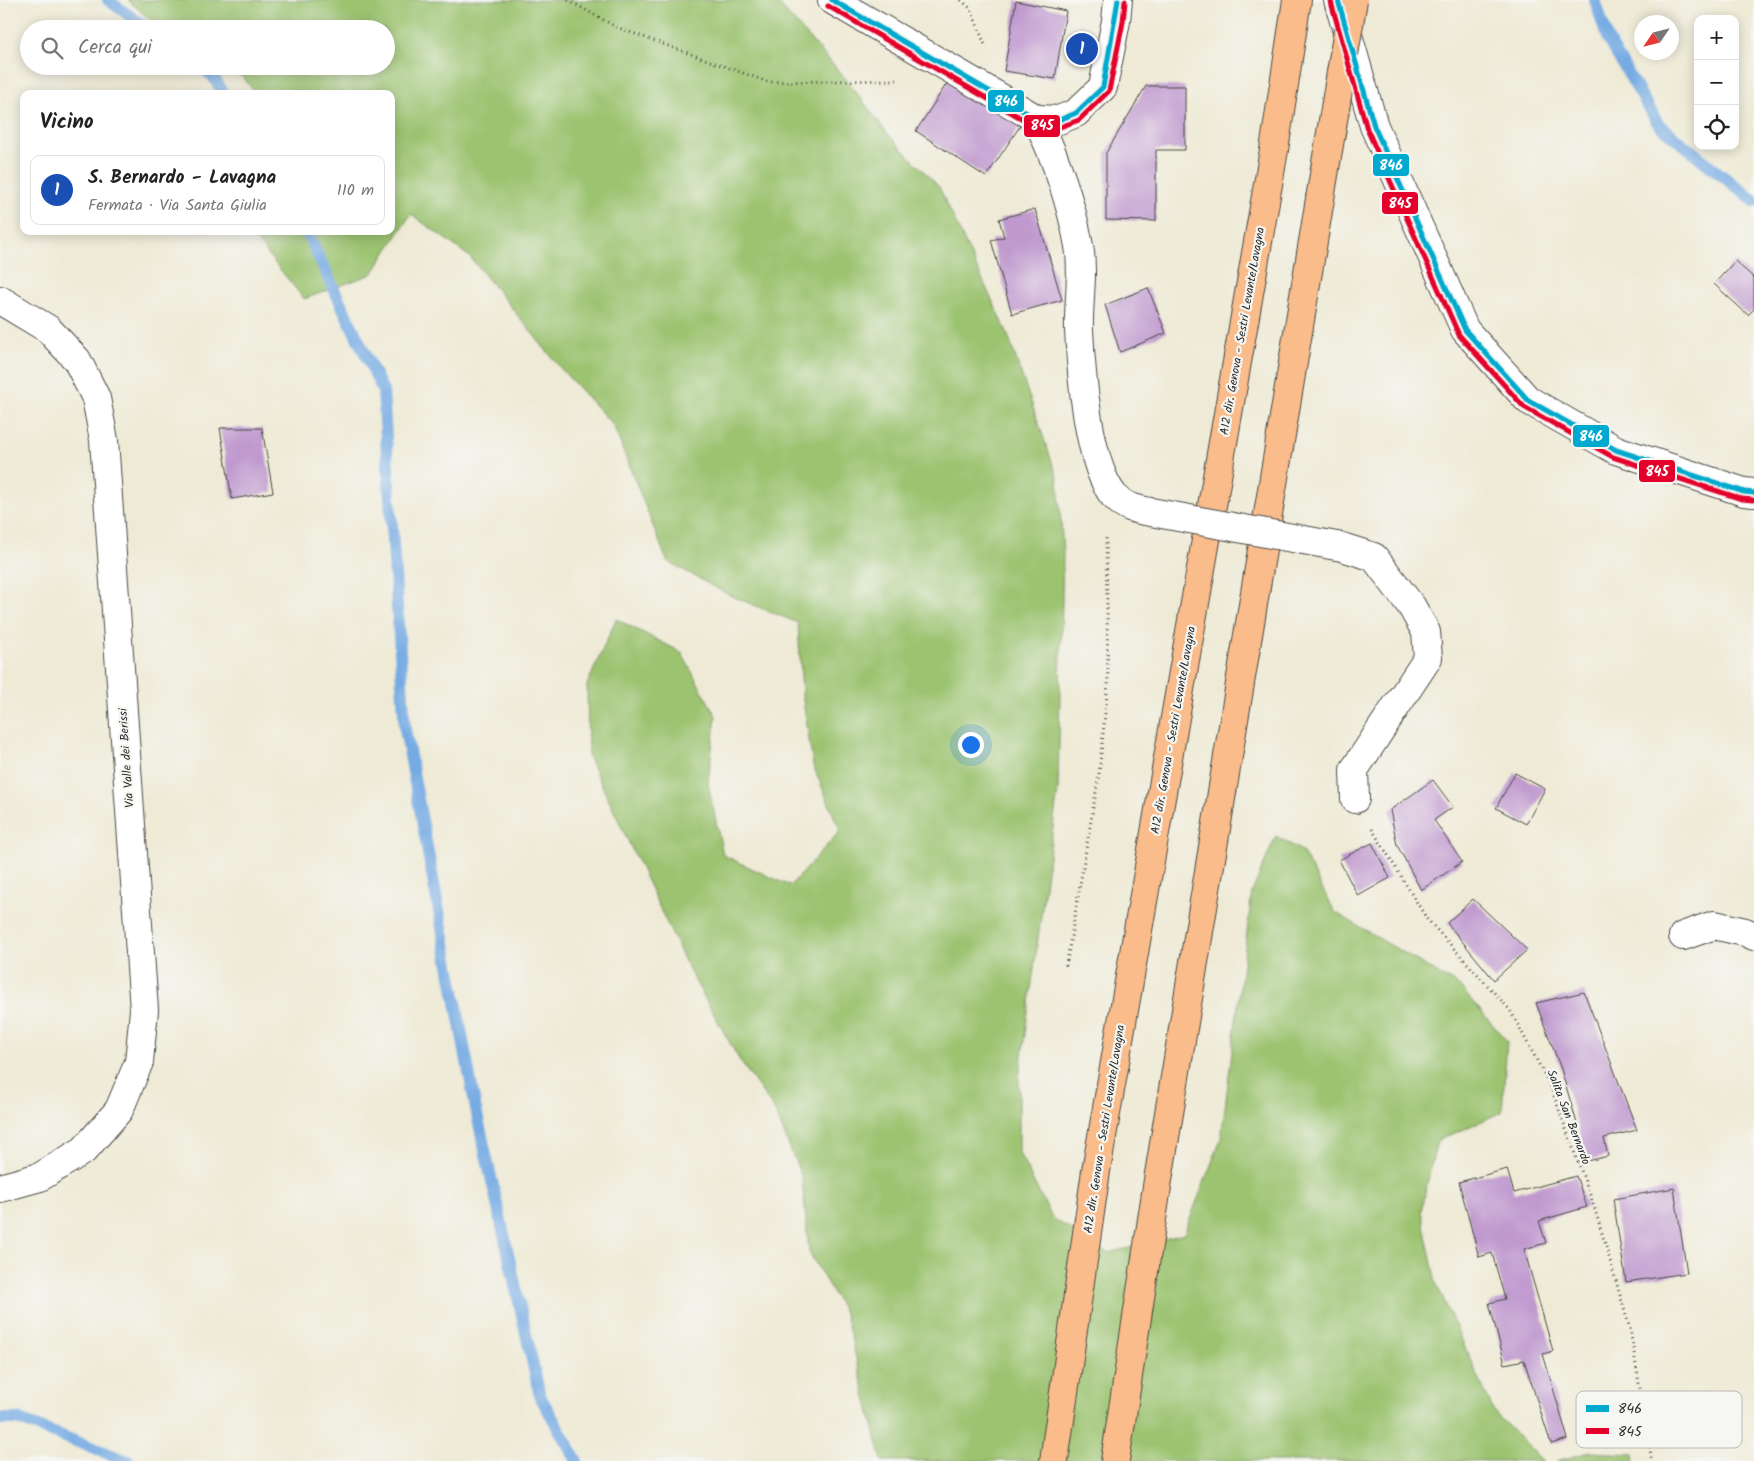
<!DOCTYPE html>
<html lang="it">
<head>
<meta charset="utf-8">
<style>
  :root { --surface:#fff; --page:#f6f6f6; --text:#222; --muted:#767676; --line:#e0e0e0; --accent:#ea580c }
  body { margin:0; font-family:Kalam,sans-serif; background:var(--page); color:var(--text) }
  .controls { position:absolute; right:15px; top:15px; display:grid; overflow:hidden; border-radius:10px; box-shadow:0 2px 12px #0003 }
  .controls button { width:45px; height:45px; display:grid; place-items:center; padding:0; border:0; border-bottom:1px solid var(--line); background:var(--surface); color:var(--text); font:25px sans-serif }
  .compass { position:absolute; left:1634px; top:15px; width:45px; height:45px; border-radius:50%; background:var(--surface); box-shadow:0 2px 12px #0003; rotate:235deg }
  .you { position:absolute; left:970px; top:744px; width:18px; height:18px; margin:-12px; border:4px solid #fff; border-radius:50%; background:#1a73e8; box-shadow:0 0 0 8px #1a73e833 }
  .badge { display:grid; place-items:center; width:32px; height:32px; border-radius:50%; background:var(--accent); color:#fff; font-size:16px; font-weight:700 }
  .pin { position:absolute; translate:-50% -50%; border:2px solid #fff; box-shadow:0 1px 5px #0006 }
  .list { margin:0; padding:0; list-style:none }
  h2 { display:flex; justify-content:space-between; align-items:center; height:65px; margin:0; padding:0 20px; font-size:21px }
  h2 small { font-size:16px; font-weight:400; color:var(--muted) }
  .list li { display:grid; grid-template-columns:32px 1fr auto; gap:15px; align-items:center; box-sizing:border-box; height:70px; margin:0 10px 10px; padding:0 10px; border:1px solid var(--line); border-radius:10px }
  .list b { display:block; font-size:19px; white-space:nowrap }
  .list p { margin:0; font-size:16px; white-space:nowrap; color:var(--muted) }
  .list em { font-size:16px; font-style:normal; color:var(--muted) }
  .icon { flex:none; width:28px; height:28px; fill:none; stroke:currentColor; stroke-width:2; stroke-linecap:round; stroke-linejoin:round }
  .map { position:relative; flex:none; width:1754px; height:1461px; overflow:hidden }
  .search { position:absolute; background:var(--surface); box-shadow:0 2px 12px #0003; left:20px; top:20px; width:375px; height:55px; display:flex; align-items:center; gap:12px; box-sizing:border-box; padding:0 18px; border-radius:28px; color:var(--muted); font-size:19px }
  .panel { position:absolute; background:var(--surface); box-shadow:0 2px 12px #0003; left:20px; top:90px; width:375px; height:145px; border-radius:10px }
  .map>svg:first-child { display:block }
  .green { fill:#9bc36f; stroke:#63774d }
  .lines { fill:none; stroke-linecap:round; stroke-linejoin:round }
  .stream { stroke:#75aae3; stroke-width:12 }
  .building { fill:#c09acf }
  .minor-casing { stroke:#484844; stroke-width:30 }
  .highway-casing { stroke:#484844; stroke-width:30 }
  .path { stroke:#484844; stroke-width:3; stroke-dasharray:1 4; stroke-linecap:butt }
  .minor { stroke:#fff; stroke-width:28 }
  .highway { stroke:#f9bc8a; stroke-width:28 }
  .minor-bridge-casing { stroke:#484844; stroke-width:30; stroke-linecap:butt }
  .highway-bridge-casing { stroke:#484844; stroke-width:30; stroke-linecap:butt }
  .minor-bridge { stroke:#fff; stroke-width:28 }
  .highway-bridge { stroke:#f9bc8a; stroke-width:28 }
  .bus-1-casing { stroke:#f6f6f2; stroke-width:9 }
  .bus-2-casing { stroke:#f6f6f2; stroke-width:9 }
  .bus-1 { stroke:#00a9ce; stroke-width:5 }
  .bus-2 { stroke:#e4002b; stroke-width:5 }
  .labels { text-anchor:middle; stroke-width:4.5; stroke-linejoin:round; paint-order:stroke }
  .street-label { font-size:12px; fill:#2b2b2b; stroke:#f6f6f2 }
  .key { fill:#f6f6f2; stroke:#b9b9b6; stroke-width:1 }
  .key-label { font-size:14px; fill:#2b2b2b }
  .line-badge { stroke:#f6f6f2; stroke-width:2 }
  .badge-label { font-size:14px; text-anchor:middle; font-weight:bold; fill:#fff }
</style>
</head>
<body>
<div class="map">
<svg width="1754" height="1461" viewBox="0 0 1754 1461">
  <rect width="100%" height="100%" fill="#f6f6f2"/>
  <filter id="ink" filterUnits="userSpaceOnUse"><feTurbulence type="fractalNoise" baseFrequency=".02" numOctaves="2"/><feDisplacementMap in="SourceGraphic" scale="10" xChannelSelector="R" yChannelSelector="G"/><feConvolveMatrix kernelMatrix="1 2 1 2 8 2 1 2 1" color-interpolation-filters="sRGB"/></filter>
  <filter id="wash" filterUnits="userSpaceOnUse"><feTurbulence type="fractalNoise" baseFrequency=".0096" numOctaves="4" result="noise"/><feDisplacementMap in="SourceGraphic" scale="20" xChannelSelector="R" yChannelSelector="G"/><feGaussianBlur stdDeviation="1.12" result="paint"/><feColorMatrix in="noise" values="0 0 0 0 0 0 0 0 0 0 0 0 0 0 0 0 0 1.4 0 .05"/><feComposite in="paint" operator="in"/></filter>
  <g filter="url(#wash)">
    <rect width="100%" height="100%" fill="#eeead5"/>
    <path class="green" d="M128 0H775L846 79 888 134 939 187 1006 330 1058 479 1063 551 1058 790 1019 1079V1153L1052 1218 1109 1253 1184 1234 1221 1139 1252 892 1276 836 1302 851 1335 912 1459 986 1507 1041 1502 1112 1437 1141 1421 1211 1436 1283 1494 1412 1543 1461H882L845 1314 809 1252 802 1178 774 1109 740 1061 689 970 588 756 587 685 616 619 681 652 716 716 708 783 723 855 790 886 840 831 813 765 802 694 798 623 729 595 667 561 613 425 563 371 470 257 411 214 372 274 304 299 257 241 255 231H391V94H256L243 77 221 66H386V29H160Z
      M1590 1452 1634 1454 1635 1461H1556Z"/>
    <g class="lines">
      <path class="stream" d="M108 0 148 29
        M1595 0 1608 40 1659 125 1754 201
        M200 66 213 76 224 94
        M306 231 383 391 405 729 476 1110 540 1396 577 1461
        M0 1419H17L128 1461"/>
    </g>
    <g id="blocks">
      <path class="building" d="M1016 1 1066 11 1055 79 1004 71Z
        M951 77 1022 123 986 177 916 131Z
        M1146 86H1185V150H1156V221L1106 220V153Z
        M1035 209 1062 300 1012 314 991 240 1004 237 999 219Z
        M1735 261 1754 278V309L1748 315 1714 284Z
        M1148 288 1166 333 1120 352 1105 305Z
        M220 428H262L273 492 232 499Z
        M1515 773 1545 789 1526 824 1496 808Z
        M1433 780 1453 807 1434 820 1462 862 1421 890 1397 845 1390 810Z
        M1372 843 1390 878 1358 896 1339 860Z
        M1473 899 1527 950 1494 980 1447 923Z
        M1584 992 1637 1130 1604 1138 1608 1156 1588 1161 1561 1069 1536 1003Z
        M1507 1169 1514 1193 1576 1176 1587 1207 1539 1221 1546 1243 1524 1249 1553 1351 1543 1354 1568 1439 1551 1444 1524 1360 1505 1364 1489 1303 1505 1299 1492 1253 1479 1257 1459 1182Z
        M1674 1188 1687 1273 1626 1282 1613 1199Z"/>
    </g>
  </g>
  <g filter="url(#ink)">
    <use href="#blocks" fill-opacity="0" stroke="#484844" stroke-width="1"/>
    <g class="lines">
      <g class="minor-casing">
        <path id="minor" d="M832 0 1037 119 1059 120 1076 113 1103 87 1116 21 1118 0
          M1338 0 1374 126 1465 330 1528 400 1616 450 1744 492 1754 493
          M1037 119C1056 159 1071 202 1079 246 1084 273 1078 303 1079 330 1081 371 1088 465 1114 496 1124 507 1137 510 1151 512
          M0 300 48 329 77 360 96 398 104 440 144 1010 139 1062 119 1110 84 1150 40 1177 0 1188
          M1342 547 1374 557 1412 607 1426 632 1428 658 1354 770 1355 799
          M1683 936 1714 925 1745 932 1754 936"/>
      </g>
      <g class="highway-casing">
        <path id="highway" d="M1054 1461 1096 1171 1274 150 1297 0
          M1115 1461 1158 1180 1320 199"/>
      </g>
      <path class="path" d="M568 0 616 27 768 82 897 80
        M961 0 971 9 985 45
        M1372 829 1427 919 1510 1010 1550 1085 1594 1206 1630 1329 1652 1461
        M1066 966 1099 774 1108 684 1106 535"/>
      <use href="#minor" class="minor"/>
      <use href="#highway" class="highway"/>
      <g class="minor-bridge-casing">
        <path id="minor-bridge" d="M1151 512 1342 547"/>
      </g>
      <g class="highway-bridge-casing">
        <path id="highway-bridge" d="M1320 199 1353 0"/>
      </g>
      <use href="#minor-bridge" class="minor-bridge"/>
      <use href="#highway-bridge" class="highway-bridge"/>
      <g class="bus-1-casing">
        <path id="bus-1" d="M832 0 1037 119 1059 120 1076 113 1103 87 1118 0
          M1338 0 1374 126 1465 330 1528 400 1616 450 1744 492 1754 493"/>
      </g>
      <g class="bus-2-casing">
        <path id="bus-2" d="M1331 2 1367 129 1459 335 1524 407 1613 457 1742 499 1753 500
          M828 6 1033 125 1060 127 1079 120 1109 91 1123 22 1125 1"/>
      </g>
      <use href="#bus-1" class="bus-1"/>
      <use href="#bus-2" class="bus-2"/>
    </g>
  </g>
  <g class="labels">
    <g class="street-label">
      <text transform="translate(1242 331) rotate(-80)" y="4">A12 dir. Genova - Sestri Levante/Lavagna</text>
      <text transform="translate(1173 730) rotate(-80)" y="4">A12 dir. Genova - Sestri Levante/Lavagna</text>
      <text transform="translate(126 758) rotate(-94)" y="4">Via Valle dei Berissi</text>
      <text transform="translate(1569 1117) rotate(69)" y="4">Salita San Bernardo</text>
      <text transform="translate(1104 1129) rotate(-81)" y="4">A12 dir. Genova - Sestri Levante/Lavagna</text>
    </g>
  </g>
  <rect x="1576" y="1391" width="166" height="57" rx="8" class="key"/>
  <rect x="1586" y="1405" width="23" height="7" fill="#00a9ce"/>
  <rect x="1586" y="1428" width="23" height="6" fill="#e4002b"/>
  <g class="key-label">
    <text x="1618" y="1413">846</text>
    <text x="1618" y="1436">845</text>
  </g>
  <g class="line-badge">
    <rect x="987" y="89" width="38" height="24" rx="5" fill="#00a9ce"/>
    <rect x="1023" y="114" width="38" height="24" rx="5" fill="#e4002b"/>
    <rect x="1372" y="153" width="38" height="24" rx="5" fill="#00a9ce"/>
    <rect x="1381" y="191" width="38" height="24" rx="5" fill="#e4002b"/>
    <rect x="1572" y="424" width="38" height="24" rx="5" fill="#00a9ce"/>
    <rect x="1638" y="459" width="38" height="24" rx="5" fill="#e4002b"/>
  </g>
  <g class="badge-label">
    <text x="1006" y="106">846</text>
    <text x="1042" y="130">845</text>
    <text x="1391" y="170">846</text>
    <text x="1400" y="208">845</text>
    <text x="1591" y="441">846</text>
    <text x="1657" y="476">845</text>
  </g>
</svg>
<div class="controls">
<button>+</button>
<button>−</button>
<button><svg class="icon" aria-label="locate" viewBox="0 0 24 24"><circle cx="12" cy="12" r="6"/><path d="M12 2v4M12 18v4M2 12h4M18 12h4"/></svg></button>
</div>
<svg class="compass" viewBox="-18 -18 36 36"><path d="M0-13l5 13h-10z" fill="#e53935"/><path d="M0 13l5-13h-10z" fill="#767676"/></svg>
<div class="you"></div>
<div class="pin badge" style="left:1082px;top:49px;background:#1a4fb4">1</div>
<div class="search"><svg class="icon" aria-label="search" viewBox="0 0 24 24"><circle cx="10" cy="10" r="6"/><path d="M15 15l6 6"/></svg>Cerca qui</div>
<section class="panel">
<h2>Vicino<small></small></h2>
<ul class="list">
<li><span class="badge" style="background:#1a4fb4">1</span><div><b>S. Bernardo - Lavagna</b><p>Fermata · Via Santa Giulia</p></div><em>110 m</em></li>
</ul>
</section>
</div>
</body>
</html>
